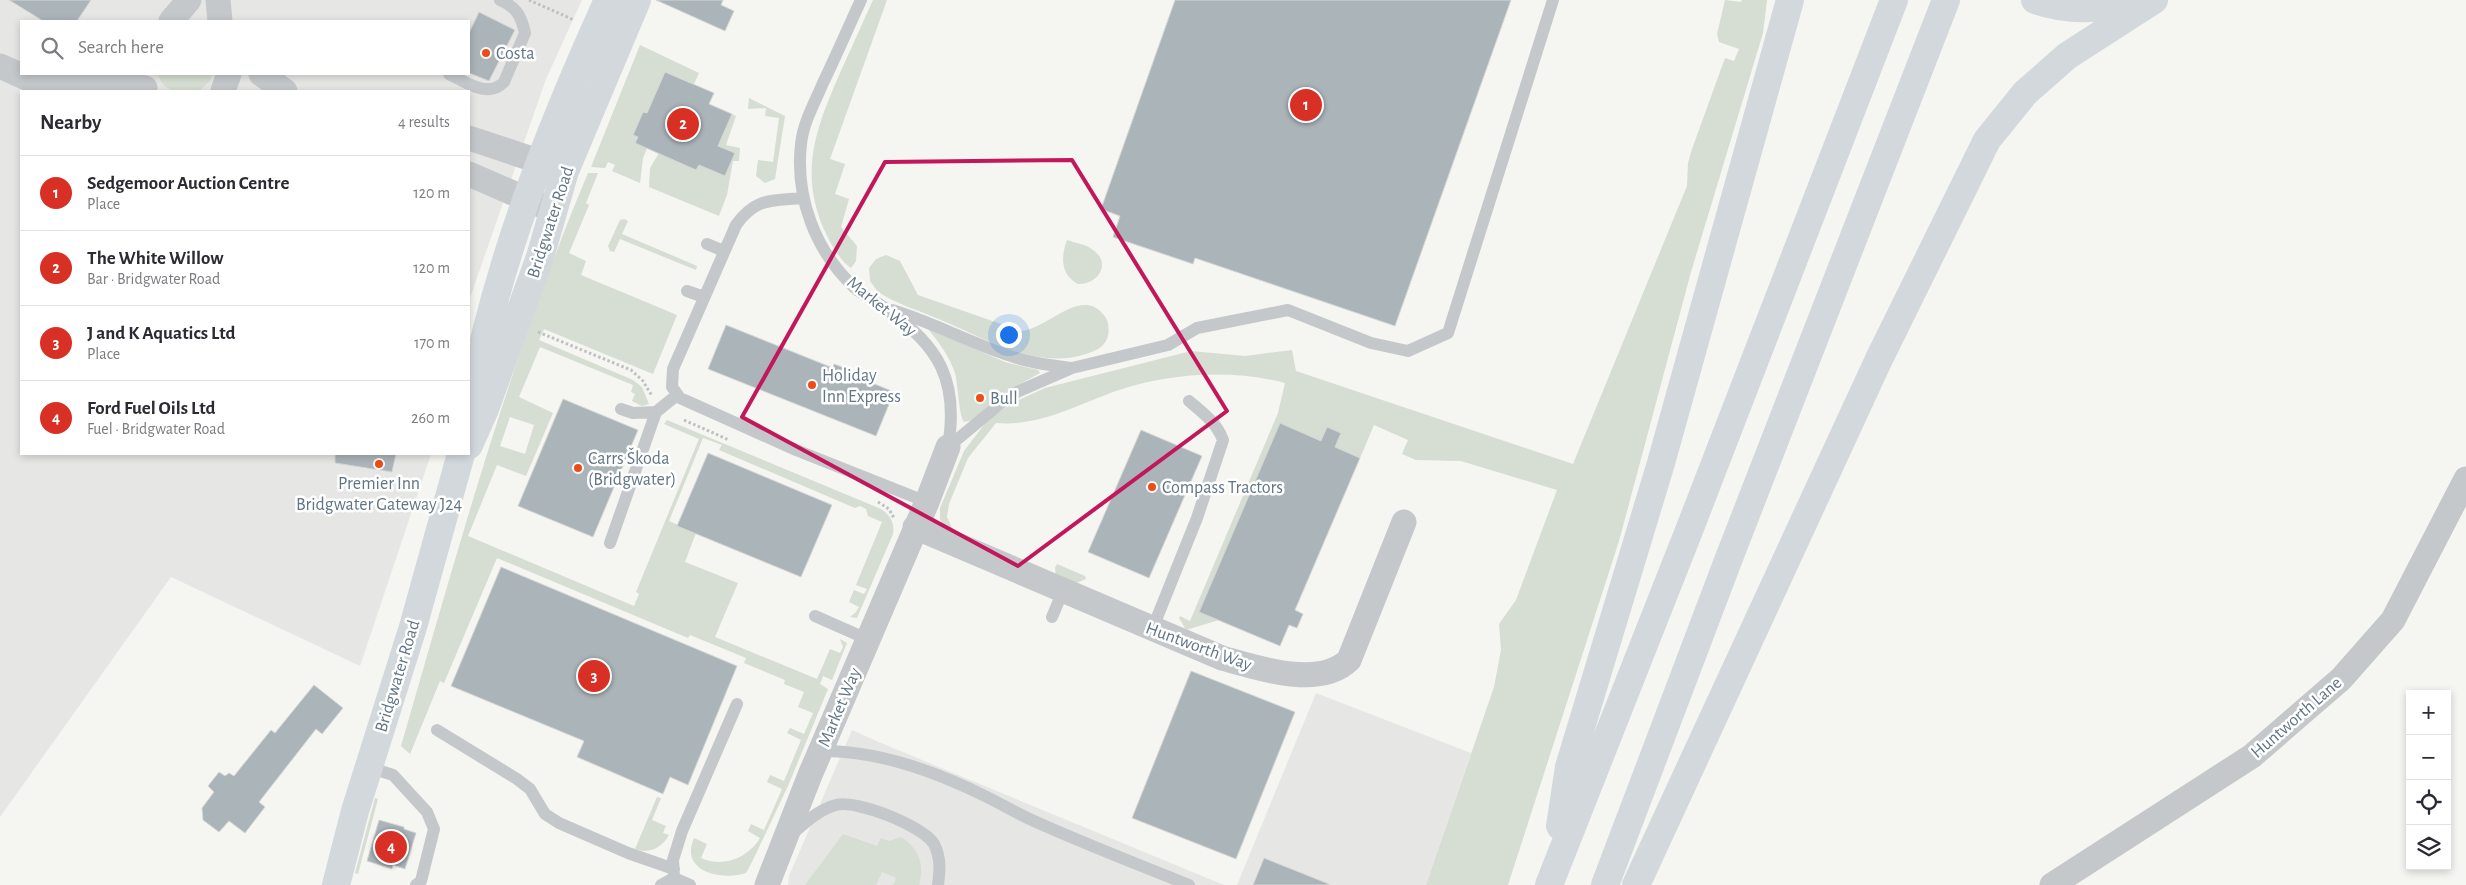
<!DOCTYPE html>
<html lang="en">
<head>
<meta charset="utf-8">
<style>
  :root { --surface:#fff; --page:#f2f2f3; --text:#2b2b33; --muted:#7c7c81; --line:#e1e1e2; --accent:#d93025 }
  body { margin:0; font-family:"Alegreya Sans",sans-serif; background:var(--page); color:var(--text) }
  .controls { position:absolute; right:15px; bottom:15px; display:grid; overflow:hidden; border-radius:0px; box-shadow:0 2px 8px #0003 }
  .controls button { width:45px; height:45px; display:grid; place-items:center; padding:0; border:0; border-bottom:1px solid var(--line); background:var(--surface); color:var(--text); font:25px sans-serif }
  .you { position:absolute; left:1008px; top:334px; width:18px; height:18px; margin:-12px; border:4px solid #fff; border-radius:50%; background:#1a73e8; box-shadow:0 0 0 8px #1a73e833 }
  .badge { display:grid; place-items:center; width:32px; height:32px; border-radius:50%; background:var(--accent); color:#fff; font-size:16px; font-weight:700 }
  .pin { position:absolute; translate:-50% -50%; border:2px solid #fff; box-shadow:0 1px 5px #0006 }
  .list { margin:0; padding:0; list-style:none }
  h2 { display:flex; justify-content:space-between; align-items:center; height:65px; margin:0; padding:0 20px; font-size:21px }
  h2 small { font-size:16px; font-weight:400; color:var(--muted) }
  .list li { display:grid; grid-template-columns:32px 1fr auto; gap:15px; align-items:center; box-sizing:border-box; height:75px; padding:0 20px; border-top:1px solid var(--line) }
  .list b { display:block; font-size:19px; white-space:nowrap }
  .list p { margin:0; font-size:16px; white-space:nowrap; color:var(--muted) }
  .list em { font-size:16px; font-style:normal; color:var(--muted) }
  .icon { flex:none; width:28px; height:28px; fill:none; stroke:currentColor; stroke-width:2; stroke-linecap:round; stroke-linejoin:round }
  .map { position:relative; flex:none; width:2466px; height:885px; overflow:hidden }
  .search { position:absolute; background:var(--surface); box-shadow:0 2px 8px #0003; left:20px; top:20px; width:450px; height:55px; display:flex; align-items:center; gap:12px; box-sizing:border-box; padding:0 18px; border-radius:0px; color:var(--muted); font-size:19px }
  .panel { position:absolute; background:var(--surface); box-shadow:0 2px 8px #0003; left:20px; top:90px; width:450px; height:365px; border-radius:0px }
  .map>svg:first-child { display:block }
  .built { fill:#e6e7e5; fill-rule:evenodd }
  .green { fill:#d6ddd2; fill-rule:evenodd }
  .building { fill:#abb4b9; stroke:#d6d7d4 }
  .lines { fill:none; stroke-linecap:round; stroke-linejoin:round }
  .path { stroke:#bec0c2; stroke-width:3; stroke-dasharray:2.5 2.5; stroke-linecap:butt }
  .lane { stroke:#c4c8cb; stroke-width:12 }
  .street { stroke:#c4c8cb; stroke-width:25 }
  .primary { stroke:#d3d8dd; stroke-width:28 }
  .highway { stroke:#d3d8dd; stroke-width:28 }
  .marked { fill:none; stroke:#c2185b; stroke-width:4; stroke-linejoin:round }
  .poi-dot { fill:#f04a16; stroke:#fff; stroke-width:2 }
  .labels { text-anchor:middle; stroke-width:5; stroke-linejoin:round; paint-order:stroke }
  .poi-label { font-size:18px; fill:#627585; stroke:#fff; text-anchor:start }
  .street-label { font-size:18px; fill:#627585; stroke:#fff }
</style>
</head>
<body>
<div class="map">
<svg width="2466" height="885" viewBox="0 0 2466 885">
  <rect width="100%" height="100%" fill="#f5f5f1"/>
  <path class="built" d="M0 0H582L546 79 469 301V91H21V454H431L360 666 171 577 0 817ZM21 21H469V74H21Z
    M1316 693 1471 753 1426 885H1237Z
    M852 730 881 743 1224 885H788L789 876Z"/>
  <path class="green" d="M873 0H887L830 159 845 164 835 194 849 199 841 227 857 246 856 261 851 268C839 260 829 241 823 227 799 170 817 126 840 73 851 49 862 24 873 0Z
    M1725 0 1741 2 1742 0H1767L1763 33 1691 272 1619 541 1508 885H1426L1494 687 1501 650 1499 624 1516 600 1557 490 1461 461 1416 460 1402 454 1408 440 1374 425 1360 458 1280 424 1200 612 1219 620 1186 630 1179 618 1180 616 1190 621 1278 413 1285 383C1231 369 1169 373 1116 391 1077 405 1038 427 996 423L968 458 949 504 947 517 952 528 957 533 944 529 940 519V508L964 451 987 421 1012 403 1045 388 1191 351 1245 356 1292 350 1296 371 1573 464 1687 186 1688 163 1692 149 1725 58 1734 61 1739 49 1719 42 1717 34Z
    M640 45 699 73 694 84 665 72 647 113 643 112 633 134 637 137 635 143 647 148 643 158 640 183 612 171 615 165 608 162 605 168 591 167Z
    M158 74H212L210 81 199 91C181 91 164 95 158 74Z
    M749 98 785 116 775 179 765 183 756 176 758 160 773 162 779 118 765 116 766 108 748 109Z
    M732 114 736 116 726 145 740 148 739 161H733L727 195 719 216 649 187 650 168 659 153 696 170 699 165 725 176 735 153 718 146Z
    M588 173H598L586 203 589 205 569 253 586 261 581 275 677 315 653 374 544 329 539 340 633 380 642 387 649 404 642 406 632 401 635 394 631 392 633 385 540 347 519 397 553 413 526 476 497 465 468 536 634 606 639 594 636 592 699 439 664 424 667 420 881 509C890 515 895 523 893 534L857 618 850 617 856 612 859 607 849 602 854 590 864 594 867 589 856 585 882 522 868 516 866 509 860 506 855 508 719 450 722 445 703 438 669 521 696 533 685 562 738 583 715 637 817 679 830 649 840 653 843 647 840 639 847 643 832 680 823 676 820 684 828 689 788 786 752 862 746 873C722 881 679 872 694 838L707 844 701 858C723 868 748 858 760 838L748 831 751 824 764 830 782 789 767 782 770 775 784 781 801 740 787 733 790 728 804 734 813 713 798 707 804 692 784 684 785 680 744 663 746 658 690 635 688 638 497 558 444 683 440 681 410 754 401 746C457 553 510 358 588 173ZM510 417 534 425 525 454 500 446Z
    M624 219 628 221 622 234 697 266 696 270 620 239 614 252 610 251 608 246 620 220Z
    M1067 240C1075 243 1086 244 1093 250 1112 263 1098 285 1078 284 1060 274 1061 257 1067 240Z
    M886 255 900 261 918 295 1021 331C1048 329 1080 287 1103 314 1109 320 1110 331 1107 339 1103 348 1095 351 1086 354 1036 370 986 339 941 320 920 311 897 304 878 292L870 281 869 268 876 259Z
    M928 329 1005 362 1038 370 1040 373 1004 393 973 420 964 422C959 416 958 384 955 373 949 356 939 342 928 329Z
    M1057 564 1085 576 1086 579 1074 584 1056 576 1055 568Z
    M657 797 661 798 652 820 666 826 663 833 669 835C662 848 649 854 635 849Z
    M375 798 378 799 358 874 355 873Z
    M843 834 877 846 881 838 889 841 901 837C919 848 925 865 919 885H893L896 878 882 872 876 885H805Z"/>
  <path class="building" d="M9 0H91L77 21H43Z
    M656 0H723L721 5 734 11 725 31Z
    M1175 0H1511L1395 326 1195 258 1193 264 1113 237 1120 216 1101 209Z
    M479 12 515 30 489 81 469 73V33Z
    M665 72 714 93 709 104 732 114 718 146 735 153 725 176 699 165 696 170 635 143 638 137 633 135 643 112 647 113Z
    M726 325 833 368 834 364 861 374 860 378 894 392 876 436 708 369Z
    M563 399 638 430 593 537 518 506Z
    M1280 423 1321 441 1327 427 1341 433 1335 447 1360 458 1295 610 1303 614 1297 628 1289 625 1280 646 1199 612Z
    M1141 430 1202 456 1149 578 1088 552Z
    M708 453 832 505 801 577 677 526Z
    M335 454H396L392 472 335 463Z
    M501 567 737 666 688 785 670 777 663 794 577 757 584 741 451 686Z
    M1191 671 1295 712 1236 859 1132 818Z
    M314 685 343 708 322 734 316 729 259 802 265 807 245 833 229 821 219 832 203 820 202 808 214 792 208 786 219 772 225 776 229 773 234 776 271 730 275 733Z
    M379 820 404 827V829L416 833 405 869 393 865 392 869 367 861Z
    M1264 858 1329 884V885H1253Z"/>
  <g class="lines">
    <path class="path" d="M529 0 574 20
      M538 332 631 370 643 381 652 396
      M684 420 729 440
      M878 502 889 509 894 518"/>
    <path class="lane" d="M861 0C848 28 836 56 823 83 815 102 803 123 801 144 795 197 815 251 855 288 864 296 876 301 886 309 940 346 959 382 948 447L1006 399 1019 391 1072 368 1168 345 1197 328 1288 310 1371 343 1408 351 1448 333 1553 0
      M449 74C466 82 488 99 504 82L525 33C521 15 516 7 500 0
      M803 198C772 201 756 197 736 225L673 369 672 387 680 398 796 450 927 502
      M707 244 724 251
      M687 291 704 297
      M892 310C932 322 968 342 1008 355 1029 363 1050 365 1072 368
      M621 409 633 413 656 412
      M610 543 656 412 677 395
      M815 616 867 639
      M1052 617 1063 591
      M1152 630 1197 518 1223 440C1217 423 1202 412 1189 401
      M437 730 517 779 530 789 545 814 559 823 628 853 674 869
      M820 751C878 750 935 771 987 797 1003 805 1018 814 1034 821 1085 844 1137 864 1189 885
      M368 767 393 775 427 812 434 829 421 881 416 885
      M792 834C806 822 818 810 836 805 856 799 923 826 934 844 941 858 940 870 938 885
      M661 885 674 878
      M690 885 674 878 673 860 682 831 737 704"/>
    <path class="street" d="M218 0 220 21
      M171 21 189 0
      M0 66 31 80 61 86 98 79 145 88
      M261 74 285 91
      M223 91 229 74
      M469 138 559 168
      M469 174 552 210
      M915 527 1222 658C1258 668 1319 689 1349 660L1404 522
      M767 885 810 775 927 502 948 447
      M2052 885 2252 756 2341 679 2393 620 2466 479"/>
    <path class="primary" d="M2035 0C2070 13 2109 9 2144 0
      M469 412C494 269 548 132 608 0
      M469 445 485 409 540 257 565 171 637 0
      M336 885 355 811 413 627 461 454"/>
    <path class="highway" d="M1560 826 1569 767 1661 463 1790 0
      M1549 885 1690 528 1894 0
      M1605 885 1729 558 1946 0
      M1636 885 1879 359 1987 140 2025 93 2067 56 2154 0"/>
  </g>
  <path class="marked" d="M1072 160 1227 411 1018 566 742 417 885 162Z"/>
  <g class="poi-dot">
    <circle cx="486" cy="53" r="5"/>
    <circle cx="812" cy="385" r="5"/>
    <circle cx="980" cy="398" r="5"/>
    <circle cx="379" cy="464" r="5"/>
    <circle cx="578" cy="468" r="5"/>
    <circle cx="1152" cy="487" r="5"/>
  </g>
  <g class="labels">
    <g class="poi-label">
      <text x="496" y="59">Costa</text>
      <text x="822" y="381">Holiday<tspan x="822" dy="21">Inn Express</tspan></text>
      <text x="990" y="404">Bull</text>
      <text x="588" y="464">Carrs Škoda<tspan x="588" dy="21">(Bridgwater)</tspan></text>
      <text x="379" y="489" text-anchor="middle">Premier Inn<tspan x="379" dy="21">Bridgwater Gateway J24</tspan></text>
      <text x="1162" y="493">Compass Tractors</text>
    </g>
    <g class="street-label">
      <text transform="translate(550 222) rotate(-72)" y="6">Bridgwater Road</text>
      <text transform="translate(882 306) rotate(39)" y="6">Market Way</text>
      <text transform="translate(1199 646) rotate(20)" y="6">Huntworth Way</text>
      <text transform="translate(397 676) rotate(-73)" y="6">Bridgwater Road</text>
      <text transform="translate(839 707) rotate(-67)" y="6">Market Way</text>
      <text transform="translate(2296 717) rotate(-41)" y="6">Huntworth Lane</text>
    </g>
  </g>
</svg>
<div class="controls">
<button>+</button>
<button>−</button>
<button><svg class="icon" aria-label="locate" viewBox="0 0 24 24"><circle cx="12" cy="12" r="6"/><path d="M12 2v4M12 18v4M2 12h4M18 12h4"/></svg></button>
<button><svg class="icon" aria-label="layers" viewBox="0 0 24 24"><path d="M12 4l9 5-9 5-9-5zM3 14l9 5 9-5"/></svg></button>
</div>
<div class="you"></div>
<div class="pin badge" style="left:1306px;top:105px">1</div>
<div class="pin badge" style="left:683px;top:124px">2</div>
<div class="pin badge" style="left:594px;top:676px">3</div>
<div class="pin badge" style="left:391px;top:847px">4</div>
<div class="search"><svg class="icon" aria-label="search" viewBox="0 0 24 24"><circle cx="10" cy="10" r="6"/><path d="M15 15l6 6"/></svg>Search here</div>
<section class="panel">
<h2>Nearby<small>4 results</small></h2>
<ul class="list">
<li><span class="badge">1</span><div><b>Sedgemoor Auction Centre</b><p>Place</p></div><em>120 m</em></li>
<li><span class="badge">2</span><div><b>The White Willow</b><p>Bar · Bridgwater Road</p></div><em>120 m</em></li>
<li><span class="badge">3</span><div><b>J and K Aquatics Ltd</b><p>Place</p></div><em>170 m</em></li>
<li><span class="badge">4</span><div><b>Ford Fuel Oils Ltd</b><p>Fuel · Bridgwater Road</p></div><em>260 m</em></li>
</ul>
</section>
</div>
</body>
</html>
